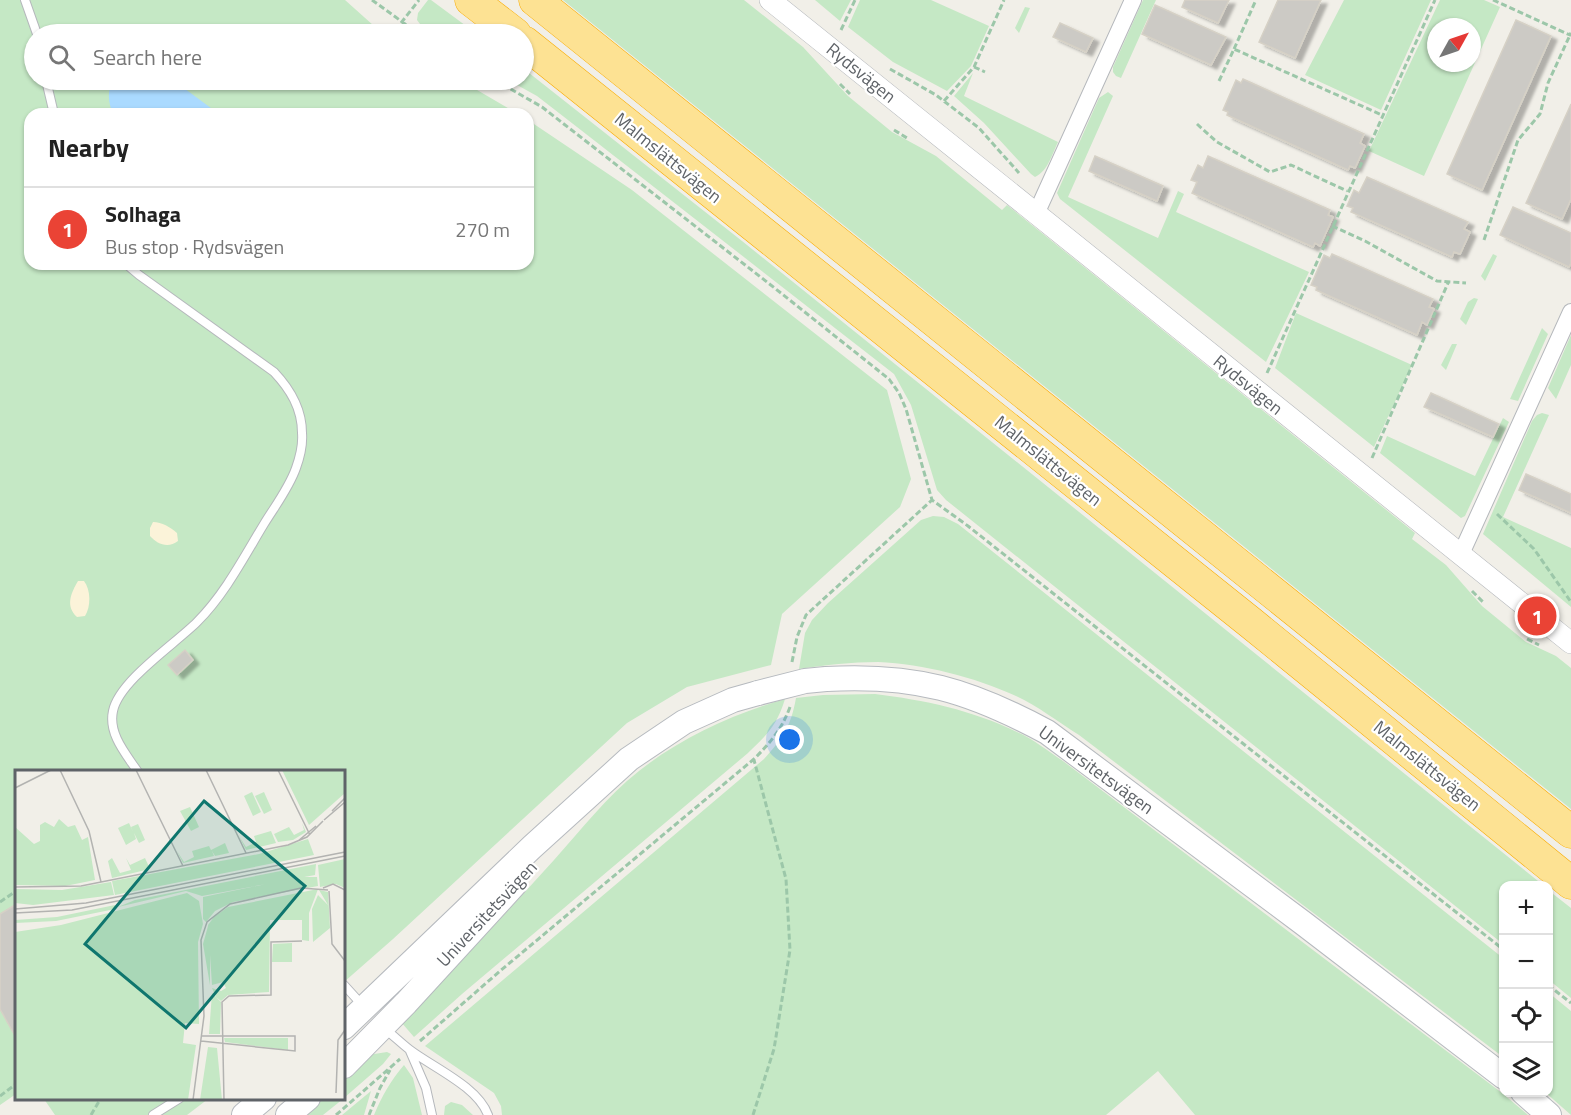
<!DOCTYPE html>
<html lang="en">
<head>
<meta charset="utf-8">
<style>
  :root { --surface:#fff; --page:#f2f2f2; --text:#222; --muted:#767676; --line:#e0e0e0; --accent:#ea4335 }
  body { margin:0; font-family:"Titillium Web",sans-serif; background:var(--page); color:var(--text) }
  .controls { position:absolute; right:18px; bottom:18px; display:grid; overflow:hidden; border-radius:12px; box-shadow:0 2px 4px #0004 }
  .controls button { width:54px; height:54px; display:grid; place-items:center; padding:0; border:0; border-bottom:2px solid var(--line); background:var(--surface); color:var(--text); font:30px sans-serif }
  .compass { position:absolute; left:1427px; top:18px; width:54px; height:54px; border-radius:50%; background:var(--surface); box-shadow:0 2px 4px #0004; rotate:50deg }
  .you { position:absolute; left:790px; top:740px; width:21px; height:21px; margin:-15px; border:4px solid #fff; border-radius:50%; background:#1a73e8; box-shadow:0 0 0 9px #1a73e833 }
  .badge { display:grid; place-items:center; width:39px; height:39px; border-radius:50%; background:var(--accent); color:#fff; font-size:20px; font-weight:700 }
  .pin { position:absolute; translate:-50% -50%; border:3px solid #fff; box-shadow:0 2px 6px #0006 }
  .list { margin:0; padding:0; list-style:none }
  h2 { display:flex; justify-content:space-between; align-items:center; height:78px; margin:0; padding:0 24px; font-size:26px }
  h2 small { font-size:20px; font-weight:400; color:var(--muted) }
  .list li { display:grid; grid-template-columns:39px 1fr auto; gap:18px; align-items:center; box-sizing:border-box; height:84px; padding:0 24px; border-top:2px solid var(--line) }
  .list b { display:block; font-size:22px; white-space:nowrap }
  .list p { margin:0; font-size:20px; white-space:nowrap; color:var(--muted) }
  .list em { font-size:20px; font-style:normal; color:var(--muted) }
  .icon { flex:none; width:33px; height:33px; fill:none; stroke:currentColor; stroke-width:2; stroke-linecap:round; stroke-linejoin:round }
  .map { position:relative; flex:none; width:1571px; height:1115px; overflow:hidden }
  .search { position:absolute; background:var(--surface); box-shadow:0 2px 4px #0004; left:24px; top:24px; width:510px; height:66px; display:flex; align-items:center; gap:15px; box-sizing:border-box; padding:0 21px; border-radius:33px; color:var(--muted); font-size:22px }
  .panel { position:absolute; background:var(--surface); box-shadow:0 2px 4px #0004; left:24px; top:108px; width:510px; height:162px; border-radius:18px }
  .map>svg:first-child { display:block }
  .green { fill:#c5e8c5; fill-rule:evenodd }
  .sand { fill:#fbf3d9 }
  .water { fill:#aadaff }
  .building { fill:#cccac5; stroke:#d6d1c6; stroke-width:1.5; filter:url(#shadow) }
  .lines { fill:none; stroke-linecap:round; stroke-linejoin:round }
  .service-casing { stroke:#b5b8bc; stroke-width:10 }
  .minor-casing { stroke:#b5b8bc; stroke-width:18 }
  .tertiary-casing { stroke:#b5b8bc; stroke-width:22 }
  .secondary-casing { stroke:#b6babf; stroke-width:26 }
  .motorway-casing { stroke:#f9ab00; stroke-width:33 }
  .path { stroke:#9cc7a9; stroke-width:3; stroke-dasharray:6 3; stroke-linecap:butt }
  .service { stroke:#fff; stroke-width:8 }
  .minor { stroke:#fff; stroke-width:16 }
  .tertiary { stroke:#fff; stroke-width:21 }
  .secondary { stroke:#fff; stroke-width:24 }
  .motorway { stroke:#fde293; stroke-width:32 }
  .secondary-bridge-casing { stroke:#b6babf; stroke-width:26; stroke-linecap:butt }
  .secondary-bridge { stroke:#fff; stroke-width:24 }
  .labels { text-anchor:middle; stroke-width:4.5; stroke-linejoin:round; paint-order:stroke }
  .street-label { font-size:18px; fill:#5f6368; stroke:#fff }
  .inset-road { fill:none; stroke:#b3b3b1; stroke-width:1.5 }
  .view { fill:#0f766e; fill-opacity:0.15; stroke:#0f766e; stroke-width:3 }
  .inset-edge { fill:none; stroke:#5f6368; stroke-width:3 }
</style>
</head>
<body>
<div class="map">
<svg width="1571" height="1115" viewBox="0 0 1571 1115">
  <defs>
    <filter id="shadow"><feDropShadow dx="6" dy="4" stdDeviation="1.5" flood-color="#0004"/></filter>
  </defs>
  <rect width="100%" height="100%" fill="#f1efe8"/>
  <path class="green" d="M0 0H345L383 34H34V80H460L518 114H30V264H528V120L632 190 887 390 911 479 900 507 782 614 771 665 687 687 627 723 393 939 344 982V772H16V1094L0 1105Z
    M428 0H431L477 34H431L426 32 417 20 418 13Z
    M563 0H744L803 47 848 96 892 132 936 156 1002 210 1007 205 1415 533 1412 539 1446 565 1482 606 1526 642 1556 656 1571 668V809Z
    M815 0H851L840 21Z
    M860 0H931L989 26 971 66 947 91 893 62 848 27Z
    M1143 0H1156L1121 78 1116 76 1113 72V67Z
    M1344 0H1431L1381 110 1305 75Z
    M1440 0H1484L1500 7 1424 176 1369 151ZM1436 27H1472V63H1436Z
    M1025 7 1030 8 1019 33 1015 28Z
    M524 69 742 241 1543 885 1504 886 1503 944 946 500 937 490 911 405 894 374 577 127 537 96 508 80H524Z
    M973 73 964 96 1058 142C1052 154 1048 171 1035 177L1031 174 984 123 954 96Z
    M1108 92 1113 96 1068 197 1158 238 1178 191 1184 194 1176 212 1309 272 1266 362 1060 199 1057 193 1099 98Z
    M1493 254 1497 256 1485 281 1481 276Z
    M1474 298 1478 299 1466 325 1460 319 1468 302Z
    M1296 313 1412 365 1374 447 1275 368Z
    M1542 328 1548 334 1518 401 1510 399Z
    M1571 335V365L1556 399 1548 388Z
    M1452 344H1457L1446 370 1441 365Z
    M1542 413 1549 415 1503 517 1571 548V607L1483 534 1532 421 1537 415Z
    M1503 418 1509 422 1465 516 1461 518 1380 453 1387 436 1475 476Z
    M933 516 944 517 958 524 1503 958V1057L1079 735C1058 722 1038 706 1016 696 974 677 924 664 878 662 851 662 826 665 799 669L805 633 812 620 828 603 921 520Z
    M875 694C924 700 972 710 1017 732 1033 739 1048 751 1063 761L1502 1093 1528 1115H1195L1158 1071 1106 1115H502L501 1106 494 1093 425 1046 764 759C783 738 791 726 796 698L823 695Z
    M785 699C777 725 768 734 748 753L462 994 414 1037 401 1022C454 970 504 915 554 860 581 830 607 796 639 771 682 737 733 714 785 699Z
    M1548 890 1571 908V998L1549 980Z
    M1549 993 1571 1011V1115L1546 1093 1548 1092Z
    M387 1052 391 1054 383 1064 344 1098V1080L368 1055Z
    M404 1065 413 1078 422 1115H374C382 1096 391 1080 404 1065Z
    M371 1091 364 1115H342Z
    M44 1099H208L187 1115H55Z
    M323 1099H343L323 1115H304Z
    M451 1102 462 1105 473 1115H444L445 1106Z"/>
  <path class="sand" d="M153 522C162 522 170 527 177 533L178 541C168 549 157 544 150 536V528Z
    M78 581H84C91 590 91 607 85 616L77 617C65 606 71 593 78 581Z"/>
  <path class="water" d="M113 80H173L219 114H113C108 102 107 91 113 80Z"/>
  <path class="building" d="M1185 0H1229L1218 23 1182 7Z
    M1278 0H1321L1295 58 1259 42Z
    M1155 5 1226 37 1211 65 1142 34Z
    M1516 20 1551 36 1482 190 1447 174Z
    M1060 23 1093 38 1086 52 1053 37Z
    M1243 79 1364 134 1360 143 1365 146 1355 168 1350 166 1348 170 1227 115 1228 112 1223 110 1236 80 1241 83Z
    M1571 104V199L1562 219 1526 203Z
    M1095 156 1163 186 1157 201 1089 171Z
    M1208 156 1330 210 1328 215 1333 217 1320 246 1315 243 1313 247 1192 193 1197 182 1191 180 1198 165 1203 168Z
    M1367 177 1468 222 1464 229 1470 232 1460 254 1454 252 1452 257 1351 212 1353 208 1347 206 1354 190 1359 193Z
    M1513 207 1571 233V263L1569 267 1500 235Z
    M1332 254 1433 299 1429 307 1434 309 1427 325 1422 322 1417 335 1316 290 1317 287 1311 285 1324 255 1330 258Z
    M1431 393 1499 424 1493 437 1424 407Z
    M1526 474 1571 494V513L1519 490Z
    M185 650 193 660 177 675 168 665Z
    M15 905 16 909V1032L14 1034 0 1009V914Z"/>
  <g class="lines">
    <g class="service-casing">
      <path id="service" d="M25 0 37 34
        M46 80 54 114
        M126 264 139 275 274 372C290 389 302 408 302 433 303 445 300 457 296 468 289 488 275 506 264 524 244 557 225 594 197 622 175 644 119 681 113 711 108 734 126 754 138 772
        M344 985 364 1007
        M385 1029C394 1036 402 1044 410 1050 434 1068 478 1087 488 1115
        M410 1051 426 1088 432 1115
        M153 1115 180 1098"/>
    </g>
    <g class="minor-casing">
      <path id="minor" d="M1036 214 1133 0
        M1461 554 1571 312"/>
    </g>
    <g class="tertiary-casing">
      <path id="tertiary" d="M770 0 1571 643"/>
    </g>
    <g class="secondary-casing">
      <path id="secondary" d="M826 679C915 674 969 690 1047 732L1303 923 1504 1077
        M344 1027 532 847 629 759 684 722 733 700 758 693
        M344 1066 406 1003 515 884
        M1523 1092 1549 1115
        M244 1115 264 1098
        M288 1115 308 1098"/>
    </g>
    <g class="motorway-casing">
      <path id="motorway" d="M471 0 515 34
        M535 0 1571 832
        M524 42 1251 623 1571 883"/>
    </g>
    <path class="path" d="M372 0 419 34
      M1493 0 1570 35 1571 32
      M401 23 419 0
      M841 30 855 0
      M1234 49 1256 0
      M974 67 985 72
      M890 69 936 95 979 128 1019 173
      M495 80 542 107 767 282 889 379 899 393 906 409 932 500 968 526 1504 950
      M1219 81 1234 49 1382 115
      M840 84 850 94
      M944 101 974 67 1004 0
      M1197 124 1217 142 1270 172 1291 165 1347 191
      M894 130 907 138
      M1332 226 1365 241 1437 281 1466 283
      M1484 240 1518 140 1540 114 1548 83 1570 35
      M1267 373 1435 0
      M1372 458 1448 283
      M1497 514 1534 549 1571 602
      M1472 591 1484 603
      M1527 639 1539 645
      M792 662 797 637 806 615 932 500
      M0 902 16 891
      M1548 985 1571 1003
      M420 1041 500 971 754 759C770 743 782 729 790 707
      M0 1096 16 1084
      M91 1115 101 1098
      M336 1115 400 1059
      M369 1115 380 1088 390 1070
      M753 1115 774 1049 790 950 786 879 754 760"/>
    <use href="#service" class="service"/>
    <use href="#minor" class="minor"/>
    <use href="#tertiary" class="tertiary"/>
    <use href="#secondary" class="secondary"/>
    <use href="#motorway" class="motorway"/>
    <g class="secondary-bridge-casing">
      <path id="secondary-bridge" d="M758 693 805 681 826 679"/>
    </g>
    <use href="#secondary-bridge" class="secondary-bridge"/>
  </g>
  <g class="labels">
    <g class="street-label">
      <text transform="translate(861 73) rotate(39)" y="6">Rydsvägen</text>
      <text transform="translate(668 158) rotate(39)" y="6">Malmslättsvägen</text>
      <text transform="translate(1248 385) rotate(39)" y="6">Rydsvägen</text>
      <text transform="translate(1048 461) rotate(39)" y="6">Malmslättsvägen</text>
      <text transform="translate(1427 766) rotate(39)" y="6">Malmslättsvägen</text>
      <text transform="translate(1096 770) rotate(36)" y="6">Universitetsvägen</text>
      <text transform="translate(487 914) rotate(-47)" y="6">Universitetsvägen</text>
    </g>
  </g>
  <g transform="translate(15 770)">
    <rect width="330" height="330" fill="#f1efe8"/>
    <path d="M267 0H330V23L294 55ZM237 22 246 42 238 46 229 26ZM249 22 257 40 249 44 240 26ZM175 37 184 57 176 61 165 41ZM44 49 53 57 60 55 67 70 73 67 80 110 50 116 0 115V57L19 74 25 71V55L30 52 39 57ZM114 53 118 62 116 57 123 54 130 70 124 73 119 63 121 69 111 75 103 58ZM287 53 291 62 278 70 263 72 259 64 274 57 279 65 289 60ZM256 61 261 73 231 80 224 66 231 77 241 72 239 66ZM293 69 299 85 100 125 97 111 244 84ZM210 73 214 83 200 86 197 81 199 86 168 93 162 81 169 92 179 87 177 81 194 76 196 80ZM97 88 105 103 116 100 111 88 115 95 130 88 135 99 97 108 93 91ZM330 89V118L321 114 305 117 303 95ZM301 94 300 105 187 126 171 121 103 137 120 130ZM285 107H302L303 116 218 132 200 141 191 152 188 149V127ZM96 112 99 125 18 135 0 133V119L47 120ZM303 119 294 143V171L287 170V150H255L254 222 213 225 206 231 201 227 197 218 206 221 211 218 208 212 197 215 193 155 199 147 213 137ZM304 120 313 122 315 158 298 172 297 139 303 125 313 135ZM172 123 184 131 188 154 183 172 184 254 170 253 168 273 181 275 173 330H0V162L46 155ZM100 135V139L41 151 0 153V150L42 147ZM193 156 195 163V215L188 174ZM277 173V192H257L258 174ZM197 223 206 232 205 264H194ZM209 268H273V280L210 272ZM193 277 202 278 207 330H185Z" fill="#c5e8c5"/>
    <path class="inset-road" d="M45 0 74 61 86 112M121 0 168 96M191 0 231 83M263 0 295 65M0 18 36 0M317 41 330 28M309 50 330 32M283 71 301 56M0 117 66 116 273 75 292 67 308 51M308 118 318 114 330 120M314 121 317 174 330 191M0 139 71 133 330 82M0 143 57 140 330 86M186 271 280 281V266H186M321 323 323 270 330 260M178 330 189 246 186 170 192 152 215 134 286 118 313 120M209 330 207 232 214 226 256 225V172L287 171"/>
    <path class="view" d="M189 31 290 116 171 258 70 174Z"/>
    <rect width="330" height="330" class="inset-edge"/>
  </g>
</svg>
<div class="controls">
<button>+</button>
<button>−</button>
<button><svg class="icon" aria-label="locate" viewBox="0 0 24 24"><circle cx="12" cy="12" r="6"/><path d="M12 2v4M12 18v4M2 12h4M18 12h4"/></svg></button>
<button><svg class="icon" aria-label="layers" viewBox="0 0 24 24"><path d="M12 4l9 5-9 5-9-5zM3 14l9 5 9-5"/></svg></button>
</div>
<svg class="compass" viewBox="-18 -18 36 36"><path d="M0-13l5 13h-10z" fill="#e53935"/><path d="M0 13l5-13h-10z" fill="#767676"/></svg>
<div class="you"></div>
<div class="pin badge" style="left:1537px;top:616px">1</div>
<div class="search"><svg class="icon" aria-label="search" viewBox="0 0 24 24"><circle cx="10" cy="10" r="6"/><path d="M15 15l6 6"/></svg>Search here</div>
<section class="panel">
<h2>Nearby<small></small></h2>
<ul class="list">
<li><span class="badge">1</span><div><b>Solhaga</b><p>Bus stop · Rydsvägen</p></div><em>270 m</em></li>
</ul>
</section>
</div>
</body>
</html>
